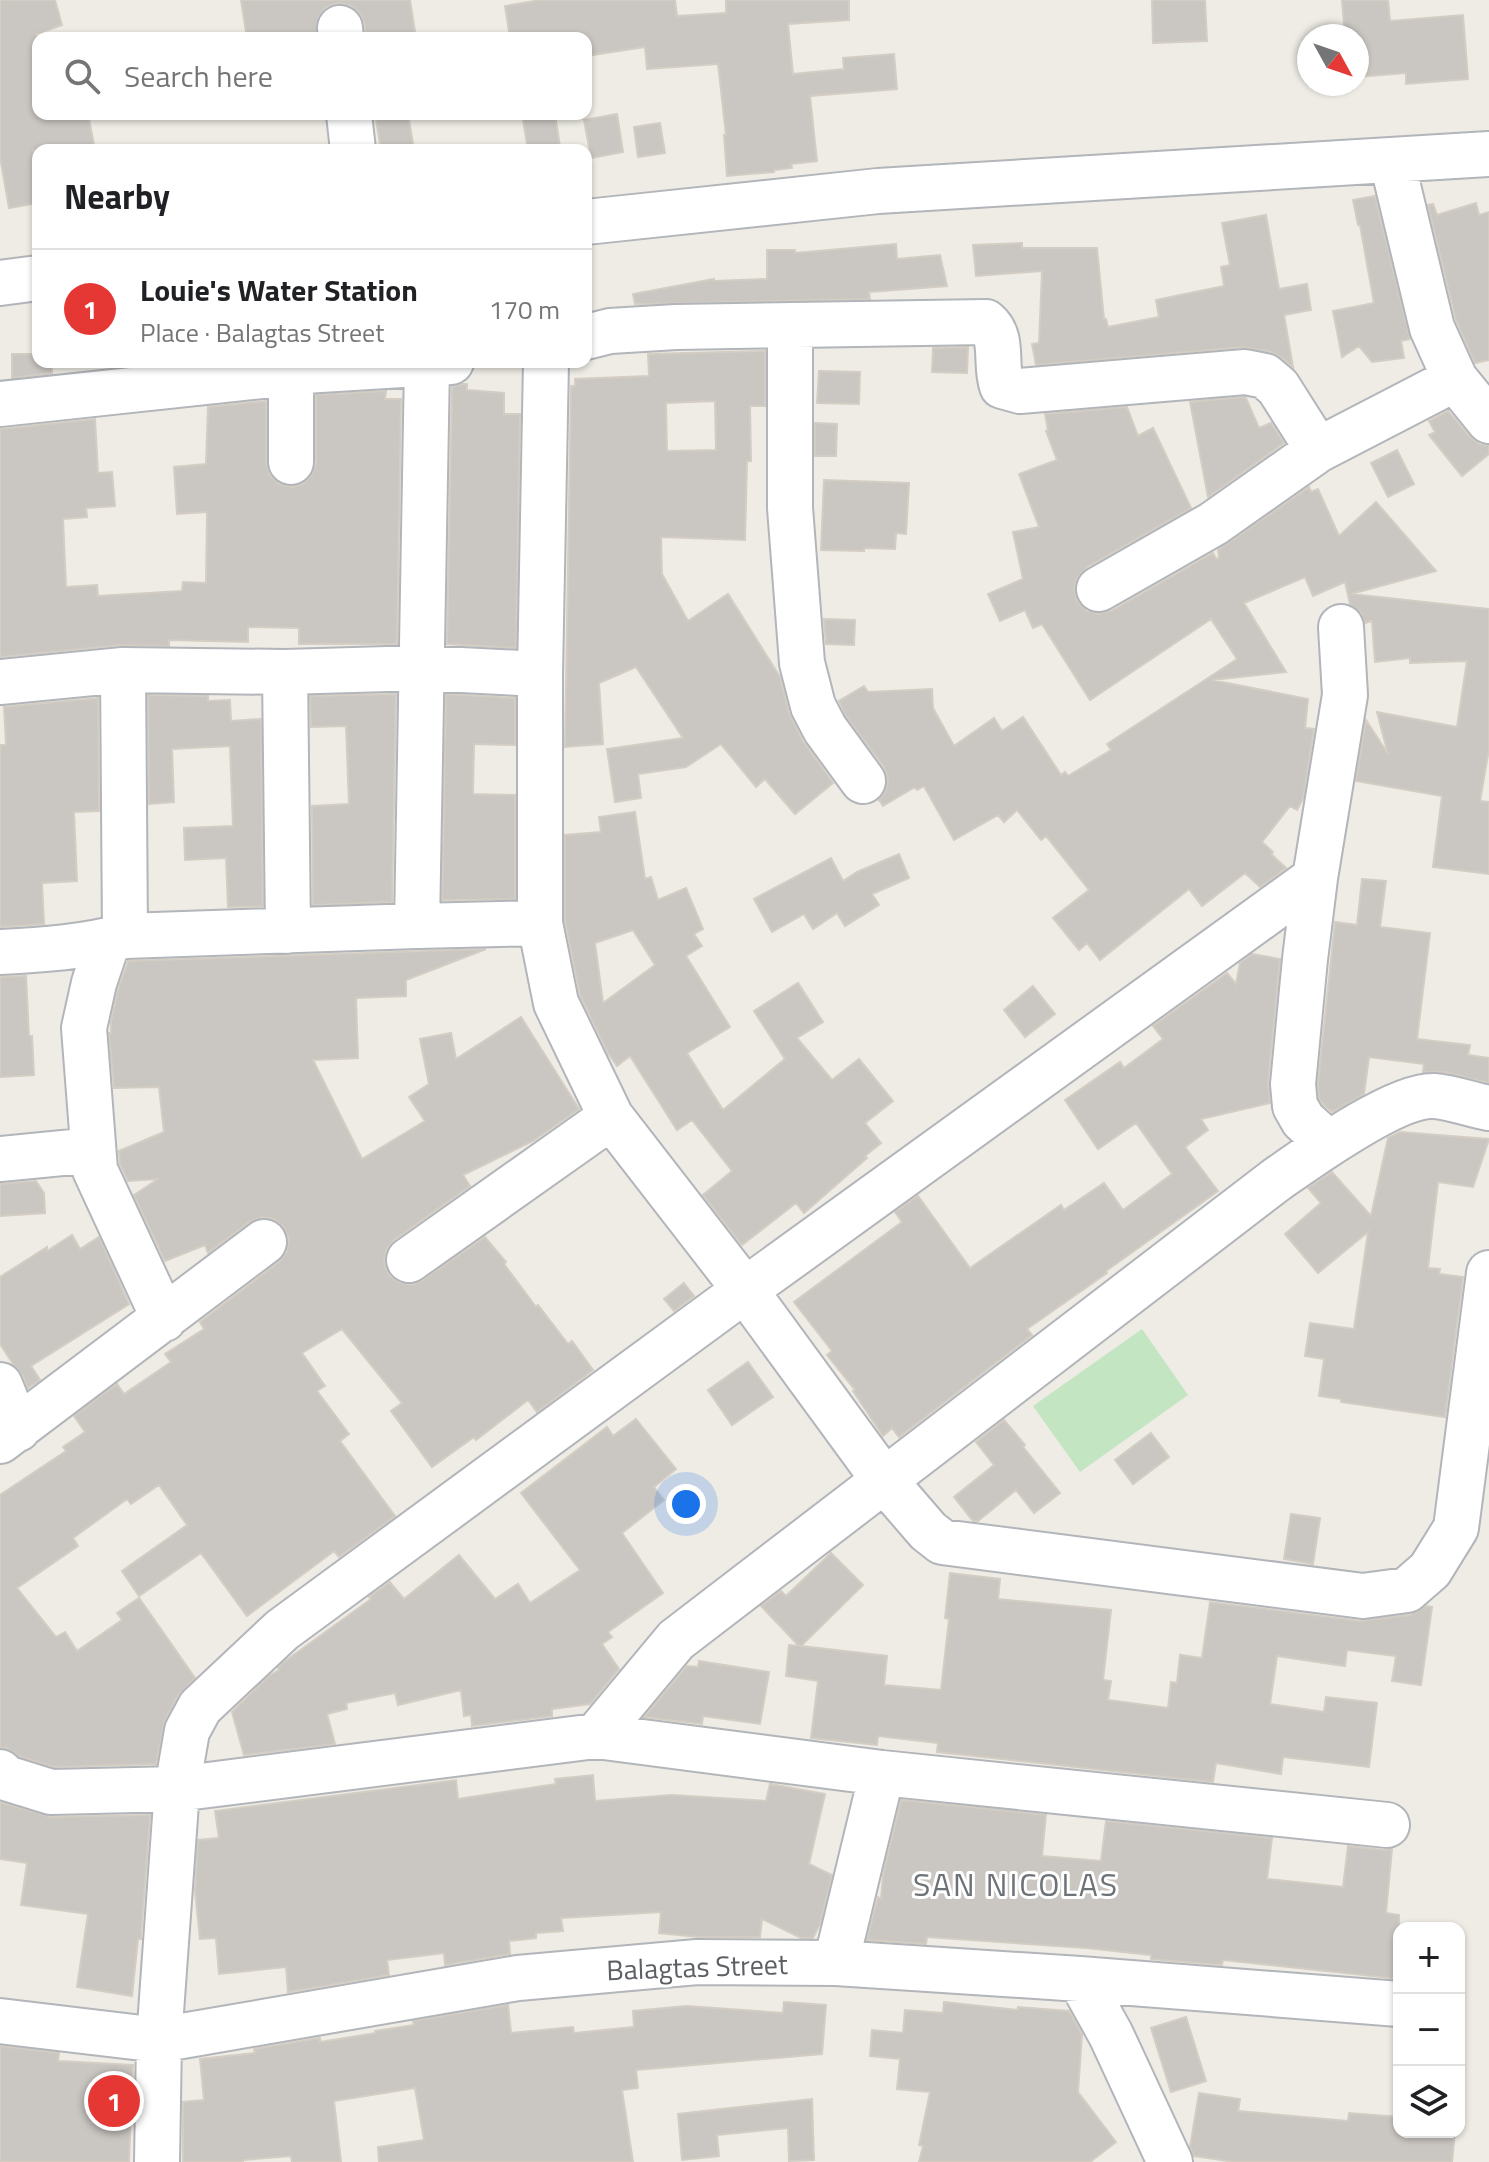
<!DOCTYPE html>
<html lang="en">
<head>
<meta charset="utf-8">
<style>
  :root { --surface:#fff; --page:#f2f2f2; --text:#202124; --muted:#757577; --line:#e0e0e0; --accent:#e53834 }
  body { margin:0; font-family:"Titillium Web",sans-serif; background:var(--page); color:var(--text) }
  .controls { position:absolute; right:24px; bottom:24px; display:grid; overflow:hidden; border-radius:16px; box-shadow:0 2px 6px #0004 }
  .controls button { width:72px; height:72px; display:grid; place-items:center; padding:0; border:0; border-bottom:2px solid var(--line); background:var(--surface); color:var(--text); font:40px sans-serif }
  .compass { position:absolute; left:1297px; top:24px; width:72px; height:72px; border-radius:50%; background:var(--surface); box-shadow:0 2px 6px #0004; rotate:130deg }
  .you { position:absolute; left:686px; top:1504px; width:28px; height:28px; margin:-20px; border:6px solid #fff; border-radius:50%; background:#1a73e8; box-shadow:0 0 0 12px #1a73e833 }
  .badge { display:grid; place-items:center; width:52px; height:52px; border-radius:50%; background:var(--accent); color:#fff; font-size:26px; font-weight:700 }
  .pin { position:absolute; translate:-50% -50%; border:4px solid #fff; box-shadow:0 2px 8px #0006 }
  .list { margin:0; padding:0; list-style:none }
  h2 { display:flex; justify-content:space-between; align-items:center; height:104px; margin:0; padding:0 32px; font-size:34px }
  h2 small { font-size:26px; font-weight:400; color:var(--muted) }
  .list li { display:grid; grid-template-columns:52px 1fr auto; gap:24px; align-items:center; box-sizing:border-box; height:120px; padding:0 32px; border-top:2px solid var(--line) }
  .list b { display:block; font-size:30px; white-space:nowrap }
  .list p { margin:0; font-size:26px; white-space:nowrap; color:var(--muted) }
  .list em { font-size:26px; font-style:normal; color:var(--muted) }
  .icon { flex:none; width:44px; height:44px; fill:none; stroke:currentColor; stroke-width:2; stroke-linecap:round; stroke-linejoin:round }
  .map { position:relative; flex:none; width:1489px; height:2162px; overflow:hidden }
  .search { position:absolute; background:var(--surface); box-shadow:0 2px 6px #0004; left:32px; top:32px; width:560px; height:88px; display:flex; align-items:center; gap:20px; box-sizing:border-box; padding:0 28px; border-radius:16px; color:var(--muted); font-size:30px }
  .panel { position:absolute; background:var(--surface); box-shadow:0 2px 6px #0004; left:32px; top:144px; width:560px; height:224px; border-radius:16px }
  .map>svg:first-child { display:block }
  .green { fill:#c4e5c2 }
  .building { fill:#cac6c2; stroke:#d3cdc3; stroke-width:2; fill-rule:evenodd }
  .lines { fill:none; stroke-linecap:round; stroke-linejoin:round }
  .minor-casing { stroke:#b2b5b9; stroke-width:48 }
  .minor { stroke:#fff; stroke-width:44 }
  .labels { text-anchor:middle; stroke-width:6; stroke-linejoin:round; paint-order:stroke }
  .street-label { font-size:28px; fill:#5c6065; stroke:#fff }
  .quarter-label { font-size:32px; letter-spacing:2px; fill:#6d7277; stroke:#fff }
</style>
</head>
<body>
<div class="map">
<svg width="1489" height="2162" viewBox="0 0 1489 2162">
  <rect width="100%" height="100%" fill="#eeece5"/>
  <path class="green" d="M1142 1329 1188 1395 1080 1472 1033 1406Z"/>
  <path class="building" d="M0 0H55L62 25 36 34 38 43V114H88L95 150H33L38 179V203L9 208 0 157Z
    M241 0H410L416 38H366L365 25 360 13 350 5 338 3 326 7 318 17 316 38H247Z
    M540 0H675L677 16 726 13V0H849V20L788 24 793 74 844 69 843 58 894 54 897 89 810 96 817 161 791 164 792 168 774 170V172L727 176 724 135H726L718 64 647 69 645 47 586 56V38H510L505 6Z
    M1152 0H1205L1207 41 1153 43Z
    M1342 0H1388L1390 21 1463 15 1468 79 1406 84V73L1357 77V36H1345Z
    M375 114H408L414 150H381Z
    M522 114H555L560 147 528 150Z
    M617 114 623 152 591 158 584 120Z
    M660 123 665 153 638 157 634 127Z
    M1375 196 1410 339 1401 341 1404 358 1372 362 1359 346 1342 357 1333 311 1374 303 1360 225H1358L1353 200Z
    M1476 203 1479 215 1489 212V360L1475 363 1456 320 1428 205 1433 204 1437 215Z
    M1266 215 1279 289 1307 284 1311 310 1284 315 1293 367 1281 357 1271 352 1243 347 1036 365 1032 344 1039 343 1042 271 976 276 973 245 1022 243V248H1097L1104 319H1106L1108 327 1159 317 1156 300 1224 286 1221 267 1230 265 1222 223Z
    M896 244 897 259 940 255 947 286 869 292 870 299 635 304 633 294 714 279V281L767 279V250H795V253Z
    M968 347 967 373 932 372 933 348Z
    M765 351V406H750L751 461H747L745 540 661 537 662 574 688 621 728 594 780 677 789 713 803 741 833 783 795 814 765 779 756 787 721 744 686 767 638 774 641 798 615 802 607 749 683 738 636 667 599 683 603 744 565 747 571 386H575V379L649 376 648 354ZM715 401 716 450 667 451 666 403Z
    M12 354H38V362H52V373L12 378Z
    M819 371 860 372 859 404 817 403Z
    M462 384H467V390L504 393V414H520L516 648 447 644 452 387Z
    M386 391 385 399H401L397 644H299V628L248 627V642L169 640V646L121 645 0 657V429L95 419 98 473 112 472 115 506 86 508 87 517 63 519 66 587 97 585 98 596 182 591 183 582 206 583 207 512 177 514 174 467 206 464 208 407 266 401V462L269 474 279 484 292 487 303 484 312 475 316 463V395Z
    M1244 397 1246 398 1259 428 1271 423 1284 443 1208 497 1190 402Z
    M1127 407 1138 436 1153 428 1191 508 1087 567 1078 576 1074 588 1077 601 1087 611 1098 614 1111 611 1213 553 1216 559 1219 558 1218 550 1309 487 1311 492 1318 489 1339 536 1376 502 1436 571 1351 594 1489 609V749L1480 801 1489 802V874L1433 867 1442 796 1356 781 1366 720 1388 754 1377 712 1457 727 1467 661 1410 663V658L1375 662 1372 621 1365 623 1361 613 1350 604 1345 582 1313 596 1305 577 1244 603 1286 672 1212 680 1308 699 1305 728 1314 729 1303 799 1297 810 1290 806 1262 842 1273 852 1271 854 1286 868 1260 887 1245 873 1202 906 1189 889 1100 960 1087 943 1079 950 1053 918 1089 890 1046 836 1041 840 1017 810 1004 822 998 815 954 840 924 786 917 790 915 787 883 806 879 800 886 790 888 779 884 767 846 716 839 701 864 686 868 692 932 689 933 708 954 746 994 718 1002 731 1023 717 1061 775 1065 772 1068 776 1111 750 1107 744 1237 659 1211 619 1090 700 1042 624 1033 628 1025 610 1000 621 988 594 1023 579 1013 532 1039 527 1019 474 1057 460 1046 431 1048 430 1045 414Z
    M1448 411 1470 437 1479 444 1489 445V454L1462 476 1429 435 1435 432 1429 421Z
    M815 423 837 424 836 456H815Z
    M1397 450 1414 484 1388 497 1371 463Z
    M824 480 909 483 906 534 896 533 895 549 864 548V551L821 550Z
    M824 619 855 620 854 645 826 644Z
    M396 694 392 902 313 905 312 806 349 804 346 726 311 727 310 696Z
    M446 694 515 698V745L474 744 473 794 515 795V899L442 900Z
    M148 695 208 696V701L230 700 231 721 261 719 263 906 228 907 226 858 185 860 184 828 233 826 230 746 172 749 174 802 149 804Z
    M98 698 99 811 74 812 77 881 42 883 44 924 0 927V745H6L4 707Z
    M635 812 645 879 651 877 658 900 686 888 703 929 694 934 702 946 686 956 730 1027 687 1053 723 1110 785 1059 754 1011 798 983 823 1022 797 1038 832 1080 859 1059 893 1101 865 1123 881 1143 865 1156 867 1158 804 1213 796 1203 742 1245 703 1195 732 1171 692 1120 677 1130 630 1056 617 1066 608 1053 580 995 565 921V835L601 832 599 817ZM633 930 655 965 603 1003 595 943Z
    M899 854 909 878 872 894 879 905 845 926 837 913 813 929 804 914 772 932 754 899 831 858 843 881 857 872Z
    M1362 879 1386 881 1380 927 1430 933 1417 1039 1470 1045 1468 1055 1489 1058V1083L1445 1072H1423L1424 1064 1369 1057 1364 1094 1332 1112 1323 1104 1319 1098 1318 1084 1335 922 1357 925Z
    M486 949 406 980V996L356 998 358 1058 313 1060 362 1159 425 1121 409 1097 429 1084 420 1039 451 1033 456 1059 521 1017 579 1109 533 1141 463 1175 470 1186 394 1240 386 1250 384 1263 389 1275 398 1282 412 1285 423 1280 485 1237 506 1262 504 1264 536 1307 538 1305 568 1344 572 1341 593 1370 537 1412 528 1400 476 1440 474 1437 432 1467 391 1411 402 1403 342 1329 302 1353 325 1386 317 1391 349 1434 340 1441 395 1516 339 1557 334 1551 247 1616 201 1553 139 1596 122 1571 187 1525 159 1485 131 1504 127 1499 73 1538 78 1546 17 1588 56 1637 65 1632 77 1651 122 1620 117 1613 139 1598 195 1678 178 1695 165 1720 156 1764 54 1767 19 1756 7 1748H0V1495L66 1451 63 1447 85 1432 74 1416 117 1384 124 1394 171 1362 165 1354 204 1329 200 1322 279 1262 287 1251 289 1238 283 1226 274 1219 262 1217 249 1222 208 1253 205 1245 165 1261 134 1195 158 1179 128 1181 120 1164 119 1151 164 1132 159 1087 114 1088 109 1033H111V1022L118 990 128 961Z
    M1252 954 1280 959 1268 1082 1270 1103 1201 1119 1208 1130 1185 1147 1218 1191 1106 1271 1107 1273 1027 1329 1032 1335 899 1437 892 1428 883 1436 853 1391 855 1390 827 1355 832 1351 794 1302 902 1222 895 1212 918 1196 970 1268 1061 1205 1064 1210 1104 1183 1123 1210 1172 1174 1136 1123 1098 1149 1065 1100 1120 1062 1124 1068 1163 1039 1153 1026 1227 973 1236 984 1240 963Z
    M26 976 29 1036H32L34 1075 0 1077V977Z
    M1033 986 1055 1014 1025 1037 1004 1010Z
    M1400 1132 1489 1139 1473 1187 1438 1182 1428 1268 1440 1269 1439 1274 1463 1277 1445 1417 1341 1402V1399L1319 1396 1324 1359 1305 1356 1310 1323 1354 1329 1368 1232 1318 1273 1285 1234 1321 1203 1308 1188 1332 1172 1371 1216 1388 1138Z
    M36 1181 44 1193 45 1213 0 1216V1184Z
    M72 1235 80 1249 99 1237 129 1304 31 1366 40 1380 28 1388 23 1375 13 1364 0 1344V1277L47 1247V1251Z
    M684 1283 694 1296 674 1311 664 1299Z
    M748 1362 773 1397 732 1425 708 1390Z
    M636 1419 676 1469 654 1487 664 1500 622 1533 663 1593 608 1632 612 1637 602 1644 619 1669 590 1704 552 1709V1716L472 1726 471 1715 464 1716 461 1690 398 1705 395 1693 346 1703 347 1709 327 1714 335 1744 244 1755 232 1712 269 1676 279 1670 278 1668 284 1662 371 1599 369 1597 390 1582 404 1599 459 1555 495 1599 518 1584 530 1603 580 1570 521 1493 607 1427 613 1436Z
    M1004 1420 1025 1445 1023 1447 1060 1493 1034 1513 1016 1490 978 1521H973L954 1497 994 1465 976 1442Z
    M1151 1433 1169 1457 1133 1484 1115 1460Z
    M1291 1514 1320 1518 1313 1564 1284 1559Z
    M831 1553 863 1585 801 1646 887 1656 884 1685 941 1690 949 1619 945 1618 950 1573 1000 1579 998 1599 1111 1610 1103 1680 1111 1681 1108 1700 1168 1708 1171 1682 1177 1683 1180 1655 1202 1658 1210 1602 1360 1621 1410 1615 1427 1606 1432 1607 1421 1685 1392 1681 1396 1656 1347 1650 1345 1666 1277 1656 1270 1704 1324 1712 1326 1697 1377 1703 1369 1767 1283 1757 1281 1774 1216 1763 1213 1782 937 1752 938 1743 878 1736 877 1745 811 1738 818 1681 786 1676 789 1645 799 1646 761 1606 781 1591 786 1596Z
    M699 1661 769 1672 760 1724 703 1716 702 1724 644 1717 687 1666 698 1667Z
    M593 1775 595 1801 672 1795 766 1801 770 1784 825 1794 809 1864 832 1875 820 1924 813 1938H801L762 1919 760 1937H698L659 1933 661 1912 561 1918 563 1931 536 1933V1938L509 1941 510 1954 445 1965 444 1953 387 1960 389 1975 288 1992 286 1967 219 1974 216 1938 200 1939 195 1891 198 1840 219 1838 215 1811 456 1780 458 1799 556 1784 555 1779Z
    M901 1800 1046 1815 1042 1856 1101 1861 1106 1821 1272 1838 1267 1879 1343 1887 1348 1846 1384 1850 1392 1849 1386 1913 1399 1915V1979L1223 1960 1222 1965 1151 1959V1955L1086 1948 927 1937 926 1944 867 1940 878 1897 881 1899 883 1875Z
    M0 1802 51 1817 150 1815 141 1936V1939H138L132 1996 77 1987 88 1914 21 1905 27 1863 0 1859Z
    M784 2002 826 2005 822 2054 636 2070 638 2088 622 2090 633 2162H379L378 2147 424 2140 415 2088 334 2101 341 2162H292L291 2156 243 2160V2162H183V2102L204 2100 200 2059 255 2053 254 2049 320 2038V2042L376 2033 375 2031 414 2025 413 2021 508 2005 511 2033 573 2027 574 2033 634 2027 633 2011 687 2006 783 2013Z
    M944 2002 1018 2010V2007L1069 2011 1082 2034 1078 2092 1116 2142 1090 2162H919L923 2146 919 2145 930 2092 897 2089 900 2059 870 2056 872 2030 903 2033 905 2010 943 2013Z
    M1186 2017 1206 2081 1171 2092 1151 2028Z
    M0 2046 59 2053 58 2061 133 2065 129 2162H0Z
    M1199 2093 1240 2099 1238 2111 1348 2121 1349 2113 1399 2117V2132H1455L1452 2162H1235L1194 2156 1190 2147Z
    M812 2099 814 2160 789 2161 788 2128 717 2135 719 2156 682 2160 678 2114Z"/>
  <g class="lines">
    <g class="minor-casing">
      <path id="minor" d="M340 28 341 38
        M349 114 353 150
        M1392 161 1432 328 1455 379 1489 421
        M586 222 878 191 1489 154
        M0 283 38 278
        M790 325V508L802 663 813 706 825 729 863 781
        M586 337 610 331 676 327 986 322C1005 338 994 364 1002 386L1020 391 1245 372 1265 376 1278 387 1318 450
        M546 362 540 674V923L556 1003 611 1117 745 1290 884 1480 928 1531 942 1542 1363 1596 1407 1590 1430 1570 1456 1528 1489 1273
        M0 404 291 373
        M291 462V373L304 371 451 362
        M1099 589 1213 524 1318 450 1455 379
        M123 670 125 936
        M285 672 288 931
        M0 682 123 670 285 672 422 668 540 674
        M417 926 427 365
        M108 941 94 983 84 1028 95 1170 164 1319
        M0 952C42 950 85 947 125 936L417 926 540 923
        M1328 1143 1303 1120 1295 1106 1293 1084 1305 959 1315 878 1345 695 1341 627
        M0 1159 93 1150
        M409 1260 611 1117
        M0 1385 18 1429
        M0 1441 264 1242
        M596 1736 676 1640 1276 1180C1309 1157 1396 1094 1434 1096 1452 1097 1471 1105 1489 1108
        M0 1772 6 1778 51 1792 177 1789 596 1736 882 1773 1387 1825
        M836 1963 882 1773
        M1080 1979 1111 2035 1170 2162
        M0 2021 159 2040 518 1978 697 1962 836 1963 1080 1979 1399 2004
        M157 2162 159 2040 177 1789 187 1731 200 1707 282 1630 745 1290 1315 878"/>
    </g>
    <use href="#minor" class="minor"/>
  </g>
  <g class="labels">
    <g class="street-label">
      <text transform="translate(697 1967) rotate(-2)" y="10">Balagtas Street</text>
    </g>
    <g class="quarter-label">
      <text x="1016" y="1896">SAN NICOLAS</text>
    </g>
  </g>
</svg>
<div class="controls">
<button>+</button>
<button>−</button>
<button><svg class="icon" aria-label="layers" viewBox="0 0 24 24"><path d="M12 4l9 5-9 5-9-5zM3 14l9 5 9-5"/></svg></button>
</div>
<svg class="compass" viewBox="-18 -18 36 36"><path d="M0-13l5 13h-10z" fill="#e53935"/><path d="M0 13l5-13h-10z" fill="#757577"/></svg>
<div class="you"></div>
<div class="pin badge" style="left:114px;top:2101px">1</div>
<div class="search"><svg class="icon" aria-label="search" viewBox="0 0 24 24"><circle cx="10" cy="10" r="6"/><path d="M15 15l6 6"/></svg>Search here</div>
<section class="panel">
<h2>Nearby<small></small></h2>
<ul class="list">
<li><span class="badge">1</span><div><b>Louie's Water Station</b><p>Place · Balagtas Street</p></div><em>170 m</em></li>
</ul>
</section>
</div>
</body>
</html>
